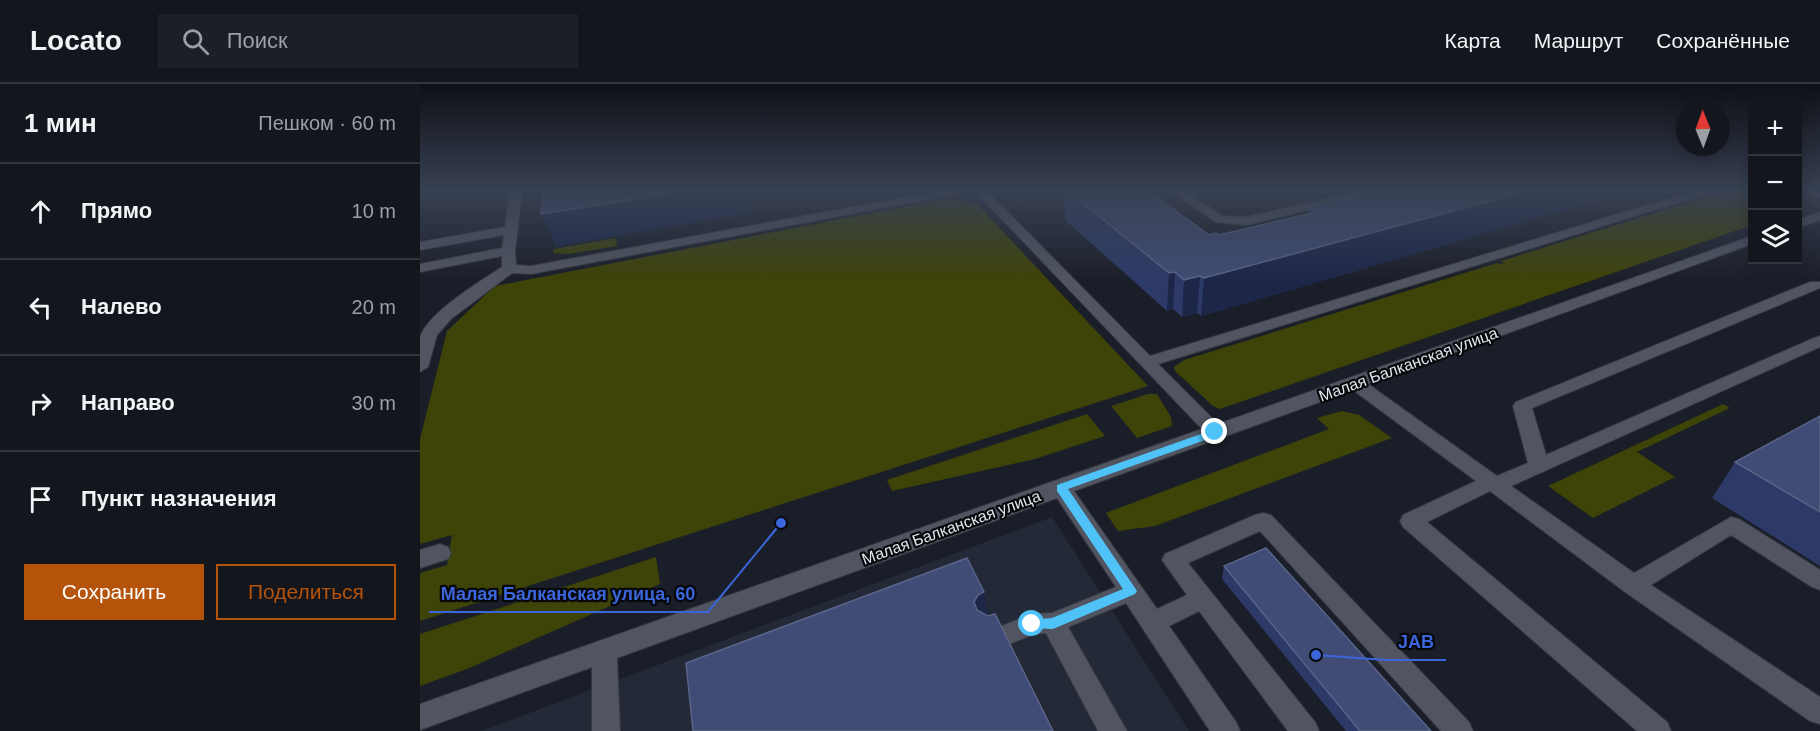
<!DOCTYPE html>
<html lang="ru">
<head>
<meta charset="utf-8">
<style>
  :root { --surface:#14161e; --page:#1d1f27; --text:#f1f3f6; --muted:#9d9fa4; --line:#33353c; --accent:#b45309 }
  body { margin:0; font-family:Arial,sans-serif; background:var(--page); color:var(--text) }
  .controls { position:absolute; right:18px; top:18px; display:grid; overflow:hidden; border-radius:0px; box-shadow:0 3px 15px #0003 }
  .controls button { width:54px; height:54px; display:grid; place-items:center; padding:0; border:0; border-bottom:2px solid var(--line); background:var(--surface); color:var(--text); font:30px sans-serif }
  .compass { position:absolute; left:1256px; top:18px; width:54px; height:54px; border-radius:50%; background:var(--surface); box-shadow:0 3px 15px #0003; rotate:359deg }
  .stop { position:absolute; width:18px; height:18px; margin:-14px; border:4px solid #4fc3f7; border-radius:50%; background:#fff }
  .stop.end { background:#4fc3f7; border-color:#fff; box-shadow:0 2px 6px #0008 }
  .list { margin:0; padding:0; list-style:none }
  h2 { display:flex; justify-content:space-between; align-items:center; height:78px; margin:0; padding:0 24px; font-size:26px }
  h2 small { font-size:20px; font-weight:400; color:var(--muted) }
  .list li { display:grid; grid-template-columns:39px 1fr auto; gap:18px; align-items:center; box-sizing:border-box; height:96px; padding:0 24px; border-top:2px solid var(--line) }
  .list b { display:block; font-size:22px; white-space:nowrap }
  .list em { font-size:20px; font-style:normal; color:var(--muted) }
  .actions { display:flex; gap:12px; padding:18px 24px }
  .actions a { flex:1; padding:14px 0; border:2px solid var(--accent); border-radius:0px; text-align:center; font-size:21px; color:var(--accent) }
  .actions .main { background:var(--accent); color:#fff }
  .icon { flex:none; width:33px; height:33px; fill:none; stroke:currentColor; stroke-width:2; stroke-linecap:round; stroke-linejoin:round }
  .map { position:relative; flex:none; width:1400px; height:647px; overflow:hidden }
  header { display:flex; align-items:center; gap:36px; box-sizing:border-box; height:84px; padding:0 30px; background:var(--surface); border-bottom:2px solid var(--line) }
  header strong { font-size:28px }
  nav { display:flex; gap:33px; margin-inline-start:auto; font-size:21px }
  .search { width:420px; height:54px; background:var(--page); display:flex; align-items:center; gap:15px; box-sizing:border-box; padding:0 21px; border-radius:0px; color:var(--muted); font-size:22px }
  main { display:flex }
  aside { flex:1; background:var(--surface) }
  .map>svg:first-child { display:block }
  .built { fill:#242938 }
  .green { fill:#3e4307 }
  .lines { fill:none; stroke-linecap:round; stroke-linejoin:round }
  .minor-casing { stroke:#373941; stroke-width:2 }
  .minor { fill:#515561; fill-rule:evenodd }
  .wall { fill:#2d3967 }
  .shaded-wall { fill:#1d2648 }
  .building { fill:#404c75; stroke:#5a6488; stroke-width:1.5 }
  .route { fill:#4fc3f7 }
  .labels { text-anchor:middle; stroke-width:4.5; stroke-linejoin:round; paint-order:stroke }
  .street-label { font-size:16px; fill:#e3e6ed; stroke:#07080c }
  .leader { fill:none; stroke:#3b65db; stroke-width:2 }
  .callout-dot { fill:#3b65db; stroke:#07080c; stroke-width:2 }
  .callout-label { font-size:18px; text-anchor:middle; font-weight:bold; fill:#3b65db; stroke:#07080c; stroke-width:4.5; stroke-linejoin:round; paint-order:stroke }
</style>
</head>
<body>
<header>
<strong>Locato</strong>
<div class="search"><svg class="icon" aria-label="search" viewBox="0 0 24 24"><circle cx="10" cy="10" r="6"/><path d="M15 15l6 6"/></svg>Поиск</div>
<nav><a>Карта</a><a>Маршрут</a><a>Сохранённые</a></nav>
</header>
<main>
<aside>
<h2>1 мин<small>Пешком · 60 m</small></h2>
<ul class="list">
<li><svg class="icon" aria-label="ahead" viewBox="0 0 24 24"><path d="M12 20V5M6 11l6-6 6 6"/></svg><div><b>Прямо</b></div><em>10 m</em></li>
<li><svg class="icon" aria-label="left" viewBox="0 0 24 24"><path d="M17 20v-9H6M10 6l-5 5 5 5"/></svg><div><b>Налево</b></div><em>20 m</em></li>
<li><svg class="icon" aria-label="right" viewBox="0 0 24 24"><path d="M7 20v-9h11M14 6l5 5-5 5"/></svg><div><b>Направо</b></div><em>30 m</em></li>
<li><svg class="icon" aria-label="arrive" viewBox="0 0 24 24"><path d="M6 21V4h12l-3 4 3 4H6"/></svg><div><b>Пункт назначения</b></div></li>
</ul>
<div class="actions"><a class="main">Сохранить</a><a>Поделиться</a></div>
</aside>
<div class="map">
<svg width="1400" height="647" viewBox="0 0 1400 647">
  <rect width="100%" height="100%" fill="#1a1e28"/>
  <path class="built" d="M632 433 769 647H61Z"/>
  <path class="green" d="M1305 107H1332V141L800 325 793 322 755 287 754 283 764 276 1077 179 1081 180 1084 179 1081 177Z
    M530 114 556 119 728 302 0 537V489L27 481 32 451 0 460V355L27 247 75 202Z
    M196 154 197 162 149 170 133 169 134 165Z
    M728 310H737L751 333 752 342 717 354 691 322Z
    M1303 320 1310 324 1217 368 1255 393 1173 434 1128 402Z
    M922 327 939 331 972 354 735 442 698 447 686 429 909 345 897 334Z
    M667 330 685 352 615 375 472 407 467 396Z
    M236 473 240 500 47 585 0 602V550Z"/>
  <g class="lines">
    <g class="minor-casing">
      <path id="minor" d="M90 107H102L95 167 96 181 111 182 519 107H543L537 110 111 190 92 189 31 235 17 251 8 283 0 288C0 277 0 265 0 255 4 231 62 196 82 183V172L0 188V180L82 164 84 151 0 166V158L85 143Z
        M555 107H567L730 272 1274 107H1291L1289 109 738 280 798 340 1332 152V160L948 300 1077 392 1108 379 1093 322 1096 318 1390 198H1400V204L1112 324 1126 371 1394 254 1400 252V263L1091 402 1214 489 1311 433 1319 435 1400 486V506L1392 503 1311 451 1231 501 1400 613V640L1390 637 1205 508 1070 407 1007 438 1247 638 1251 647H1217L983 443 980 437 983 431 1056 397 933 306 654 407 737 525 767 511 742 476 745 470 835 431 843 429 851 431 1049 638 1053 647H1021L840 447 768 479 895 638 899 647H868L779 527 749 542 816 638 820 647H790L706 519 648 543 707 647H678L626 549 614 550 575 566 566 562 563 555 566 548 612 530 632 529 696 503 637 414 197 574 200 647H172V583L0 646V620L782 345Z
        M751 107H765L803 132 826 133 940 107H960L958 109 826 141 796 138Z
        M1384 107H1400V114Z
        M1400 128V136L1378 144V136Z
        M20 460 28 463 31 469 28 475 0 484V466Z"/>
    </g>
    <use href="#minor" class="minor"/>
  </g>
  <path class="wall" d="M644 107H728L789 151H799L888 130 889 123 1186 114 781 232 777 229 762 233 753 225 747 227 645 136Z
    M1400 332V482L1292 414 1315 378Z
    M804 482 1011 647H926L802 495Z"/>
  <path class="shaded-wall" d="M265 107H329L331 129 136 163 121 130Z
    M1107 107H1189L1186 114 781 232 784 194Z
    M755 188 753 225 747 227 749 189Z
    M780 192 777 229 762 233 764 196Z
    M564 508 570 544 564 547 554 518 558 511Z"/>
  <path class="building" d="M124 107H265L121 130Z
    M648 107H728L789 151 796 149 799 151 896 128 889 123 957 107H1107L784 194 780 192 764 196 755 188 749 189Z
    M1400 332V428L1315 378Z
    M846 464 1011 647H940L804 482Z
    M547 474 564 508 558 511 554 518 557 526 568 532 575 530 633 647H273L266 579Z"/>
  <linearGradient id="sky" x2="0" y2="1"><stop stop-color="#0e1016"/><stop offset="0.54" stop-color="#384153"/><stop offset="1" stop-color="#384153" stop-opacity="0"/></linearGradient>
  <rect width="1400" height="197" fill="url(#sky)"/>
  <path class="route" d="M795 345 800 348 799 351 648 405 717 507 715 510 633 545 608 544 606 540 608 536 632 534 703 505 637 407V401Z"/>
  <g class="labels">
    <g class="street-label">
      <text transform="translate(988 280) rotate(-20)" y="6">Малая Балканская улица</text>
      <text transform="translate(531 443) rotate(-20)" y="6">Малая Балканская улица</text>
    </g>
  </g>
  <path class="leader" d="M361 439L288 528H9M896 571L966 576H1026"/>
  <g class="callout-dot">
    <circle cx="361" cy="439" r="6"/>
    <circle cx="896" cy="571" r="6"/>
  </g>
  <g class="callout-label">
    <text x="148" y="516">Малая Балканская улица, 60</text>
    <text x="996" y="564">JAB</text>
  </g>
</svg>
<div class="controls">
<button>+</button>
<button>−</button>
<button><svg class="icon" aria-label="layers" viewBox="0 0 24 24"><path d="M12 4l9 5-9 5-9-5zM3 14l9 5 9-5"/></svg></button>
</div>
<svg class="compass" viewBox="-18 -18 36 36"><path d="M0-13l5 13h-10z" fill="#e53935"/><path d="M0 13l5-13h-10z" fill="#9d9fa4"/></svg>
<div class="stop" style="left:612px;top:540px"></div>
<div class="stop end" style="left:795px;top:348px"></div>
</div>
</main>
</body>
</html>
